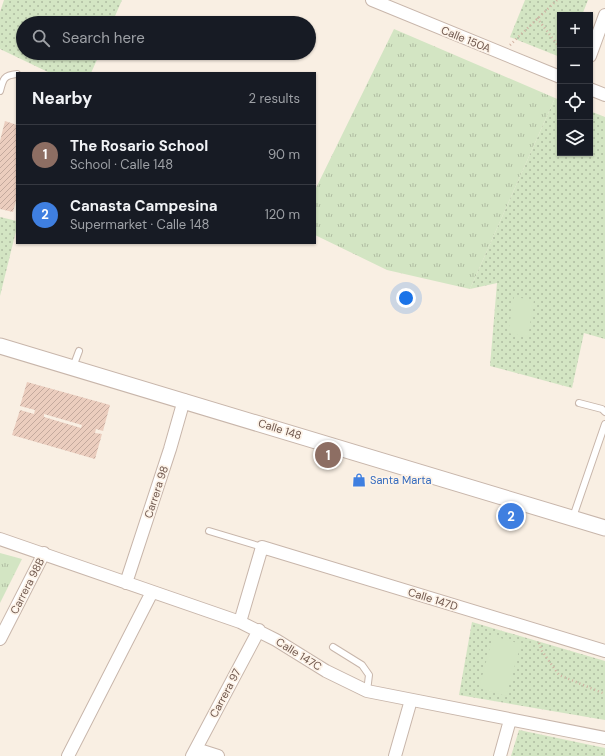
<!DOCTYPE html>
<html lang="en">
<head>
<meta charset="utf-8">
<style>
  :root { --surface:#171b24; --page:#242831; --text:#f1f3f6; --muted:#9ea1a6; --line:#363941; --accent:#0f766e }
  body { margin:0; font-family:"DM Sans",sans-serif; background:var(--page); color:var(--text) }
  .controls { position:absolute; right:12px; top:12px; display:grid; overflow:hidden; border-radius:0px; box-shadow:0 1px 3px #0004 }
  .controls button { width:36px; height:36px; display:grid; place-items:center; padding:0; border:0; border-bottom:1px solid var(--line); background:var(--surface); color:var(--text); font:20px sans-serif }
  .you { position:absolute; left:406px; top:298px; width:14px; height:14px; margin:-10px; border:3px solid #fff; border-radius:50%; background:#1a73e8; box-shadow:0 0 0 6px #1a73e833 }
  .badge { display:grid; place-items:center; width:26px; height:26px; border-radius:50%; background:var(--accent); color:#fff; font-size:13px; font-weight:700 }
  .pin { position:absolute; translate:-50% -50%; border:2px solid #fff; box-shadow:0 1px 4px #0006 }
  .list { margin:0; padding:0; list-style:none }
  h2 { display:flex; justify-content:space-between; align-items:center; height:52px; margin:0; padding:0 16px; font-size:17px }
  h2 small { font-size:13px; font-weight:400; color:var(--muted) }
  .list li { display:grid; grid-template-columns:26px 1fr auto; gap:12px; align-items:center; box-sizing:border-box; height:60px; padding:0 16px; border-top:1px solid var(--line) }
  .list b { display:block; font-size:15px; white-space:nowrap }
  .list p { margin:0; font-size:13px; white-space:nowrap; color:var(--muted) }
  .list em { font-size:13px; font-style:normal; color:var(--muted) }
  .icon { flex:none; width:22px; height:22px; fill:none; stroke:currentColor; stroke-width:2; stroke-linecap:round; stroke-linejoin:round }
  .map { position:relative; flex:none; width:605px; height:756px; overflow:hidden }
  .search { position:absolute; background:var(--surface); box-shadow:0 1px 3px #0004; left:16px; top:16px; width:300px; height:44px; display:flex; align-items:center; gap:10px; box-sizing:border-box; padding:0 14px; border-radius:22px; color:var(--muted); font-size:15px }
  .panel { position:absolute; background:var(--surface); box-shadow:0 1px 3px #0004; left:16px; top:72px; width:300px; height:172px; border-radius:0px }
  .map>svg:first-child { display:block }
  .grass { fill:url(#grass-tufts) }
  .park { fill:url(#park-dots) }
  .pitch { fill:#d3e5c3 }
  .building { fill:url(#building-hatch); fill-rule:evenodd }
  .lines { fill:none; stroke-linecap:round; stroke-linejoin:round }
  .service-casing { stroke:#c8b6ab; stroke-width:8 }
  .minor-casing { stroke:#c8b6ab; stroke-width:14 }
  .tertiary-casing { stroke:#c8b6ab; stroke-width:17 }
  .path { stroke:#d0b0a1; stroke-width:2.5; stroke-dasharray:1 3; stroke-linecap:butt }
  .service { stroke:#fff; stroke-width:6 }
  .minor { stroke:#fff; stroke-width:12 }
  .tertiary { stroke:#fff; stroke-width:15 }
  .labels { text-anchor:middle; stroke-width:3.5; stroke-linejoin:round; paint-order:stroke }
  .street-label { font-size:11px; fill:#6e564c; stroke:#fdf3e8 }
  .shop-label { font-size:11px; fill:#366cbe; stroke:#fdf3e8; text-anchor:start }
</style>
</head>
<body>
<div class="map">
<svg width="605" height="756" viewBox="0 0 605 756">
  <defs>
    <pattern id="grass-tufts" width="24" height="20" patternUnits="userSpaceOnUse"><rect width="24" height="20" fill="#d3e5c3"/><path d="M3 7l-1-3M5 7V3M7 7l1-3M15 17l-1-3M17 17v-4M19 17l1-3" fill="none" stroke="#afbca1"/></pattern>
    <pattern id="park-dots" width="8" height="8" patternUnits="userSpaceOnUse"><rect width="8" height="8" fill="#d3e5c3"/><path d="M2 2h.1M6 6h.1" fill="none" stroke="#afbca1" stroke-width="1.8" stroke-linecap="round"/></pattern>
    <pattern id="building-hatch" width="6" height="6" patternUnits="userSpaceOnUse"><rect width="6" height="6" fill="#ebcdbe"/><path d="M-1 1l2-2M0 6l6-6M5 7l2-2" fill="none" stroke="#c3a99d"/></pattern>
  </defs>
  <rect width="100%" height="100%" fill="#f9efe3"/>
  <path class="grass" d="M394 29 555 98 470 289 387 270 315 235V190Z
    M0 553 22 559 0 603Z"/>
  <path class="park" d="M4 0H122L112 23H23V53H100L91 73H50L0 49V12Z
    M525 0H588L582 15H560V57L510 37Z
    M555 98 560 100V153H590V111L605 117V339L584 333 572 388 490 366 497 283 470 289Z
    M0 217 17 221V227L0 296Z
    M472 622 605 661V720L459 695Z
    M519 730 605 748V756H511Z"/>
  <path class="pitch" d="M514 297 534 300 528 337 508 333Z
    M493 636 521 644 506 696 479 688Z"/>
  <path class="building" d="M5 121 17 125V197L13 212 0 209V141Z
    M27 382 110 405 103 431 96 429 95 433 102 434 95 459 12 435 20 410 34 414 35 410 20 406ZM44 414 82 425 81 428 44 417Z"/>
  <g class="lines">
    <g class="service-casing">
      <path id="service" d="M0 91C3 79 4 75 17 74
        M73 367 79 351
        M579 403 602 409 605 412
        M573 517 605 424
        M209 531 262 547
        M333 647 362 665 369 675 367 691"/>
    </g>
    <g class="minor-casing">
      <path id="minor" d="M372 0 560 77
        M590 56 605 15
        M590 89 605 95
        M0 539 240 622 276 640 326 671 367 691 605 738
        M126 583 170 449 184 400
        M240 622 262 547 605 651
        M0 639 44 553
        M196 749 218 756
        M68 756 152 592
        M192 756 259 630
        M395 756 411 700
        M500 756 510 720"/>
    </g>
    <g class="tertiary-casing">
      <path id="tertiary" d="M0 346 605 528"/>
    </g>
    <path class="path" d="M537 18 560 48
      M510 45 557 0
      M539 643 542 651 559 675 605 694"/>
    <use href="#service" class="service"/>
    <use href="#minor" class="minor"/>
    <use href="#tertiary" class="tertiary"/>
  </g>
  <defs>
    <g id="shop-bare" transform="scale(1.08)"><path d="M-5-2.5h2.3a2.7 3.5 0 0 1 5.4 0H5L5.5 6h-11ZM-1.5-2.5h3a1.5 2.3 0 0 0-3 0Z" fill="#3f7fe0" stroke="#fdf3e8" stroke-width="2.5" paint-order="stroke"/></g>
  </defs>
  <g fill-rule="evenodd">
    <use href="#shop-bare" x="359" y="480"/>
  </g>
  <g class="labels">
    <g class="street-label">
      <text transform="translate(466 39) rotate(22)" y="4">Calle 150A</text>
      <text transform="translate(280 429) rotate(17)" y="4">Calle 148</text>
      <text transform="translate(156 492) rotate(-72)" y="4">Carrera 98</text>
      <text transform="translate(27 586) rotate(-63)" y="4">Carrera 98B</text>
      <text transform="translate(433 599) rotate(17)" y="4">Calle 147D</text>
      <text transform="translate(299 654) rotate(32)" y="4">Calle 147C</text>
      <text transform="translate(225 693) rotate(-62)" y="4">Carrera 97</text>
    </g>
    <g class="shop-label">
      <text x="370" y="484">Santa Marta</text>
    </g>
  </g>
</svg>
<div class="controls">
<button>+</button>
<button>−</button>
<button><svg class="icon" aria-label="locate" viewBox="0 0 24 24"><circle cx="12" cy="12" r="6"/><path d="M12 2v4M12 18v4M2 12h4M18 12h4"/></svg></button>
<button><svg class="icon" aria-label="layers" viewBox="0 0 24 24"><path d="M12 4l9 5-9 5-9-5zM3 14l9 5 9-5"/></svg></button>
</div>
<div class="you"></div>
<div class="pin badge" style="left:328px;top:455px;background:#8d6e63">1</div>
<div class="pin badge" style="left:511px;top:516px;background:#3f7fe0">2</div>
<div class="search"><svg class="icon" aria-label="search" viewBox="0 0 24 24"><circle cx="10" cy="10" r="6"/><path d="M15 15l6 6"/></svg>Search here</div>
<section class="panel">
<h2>Nearby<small>2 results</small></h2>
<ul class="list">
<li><span class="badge" style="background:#8d6e63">1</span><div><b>The Rosario School</b><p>School · Calle 148</p></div><em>90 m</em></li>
<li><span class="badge" style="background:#3f7fe0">2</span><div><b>Canasta Campesina</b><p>Supermarket · Calle 148</p></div><em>120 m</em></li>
</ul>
</section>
</div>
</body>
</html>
